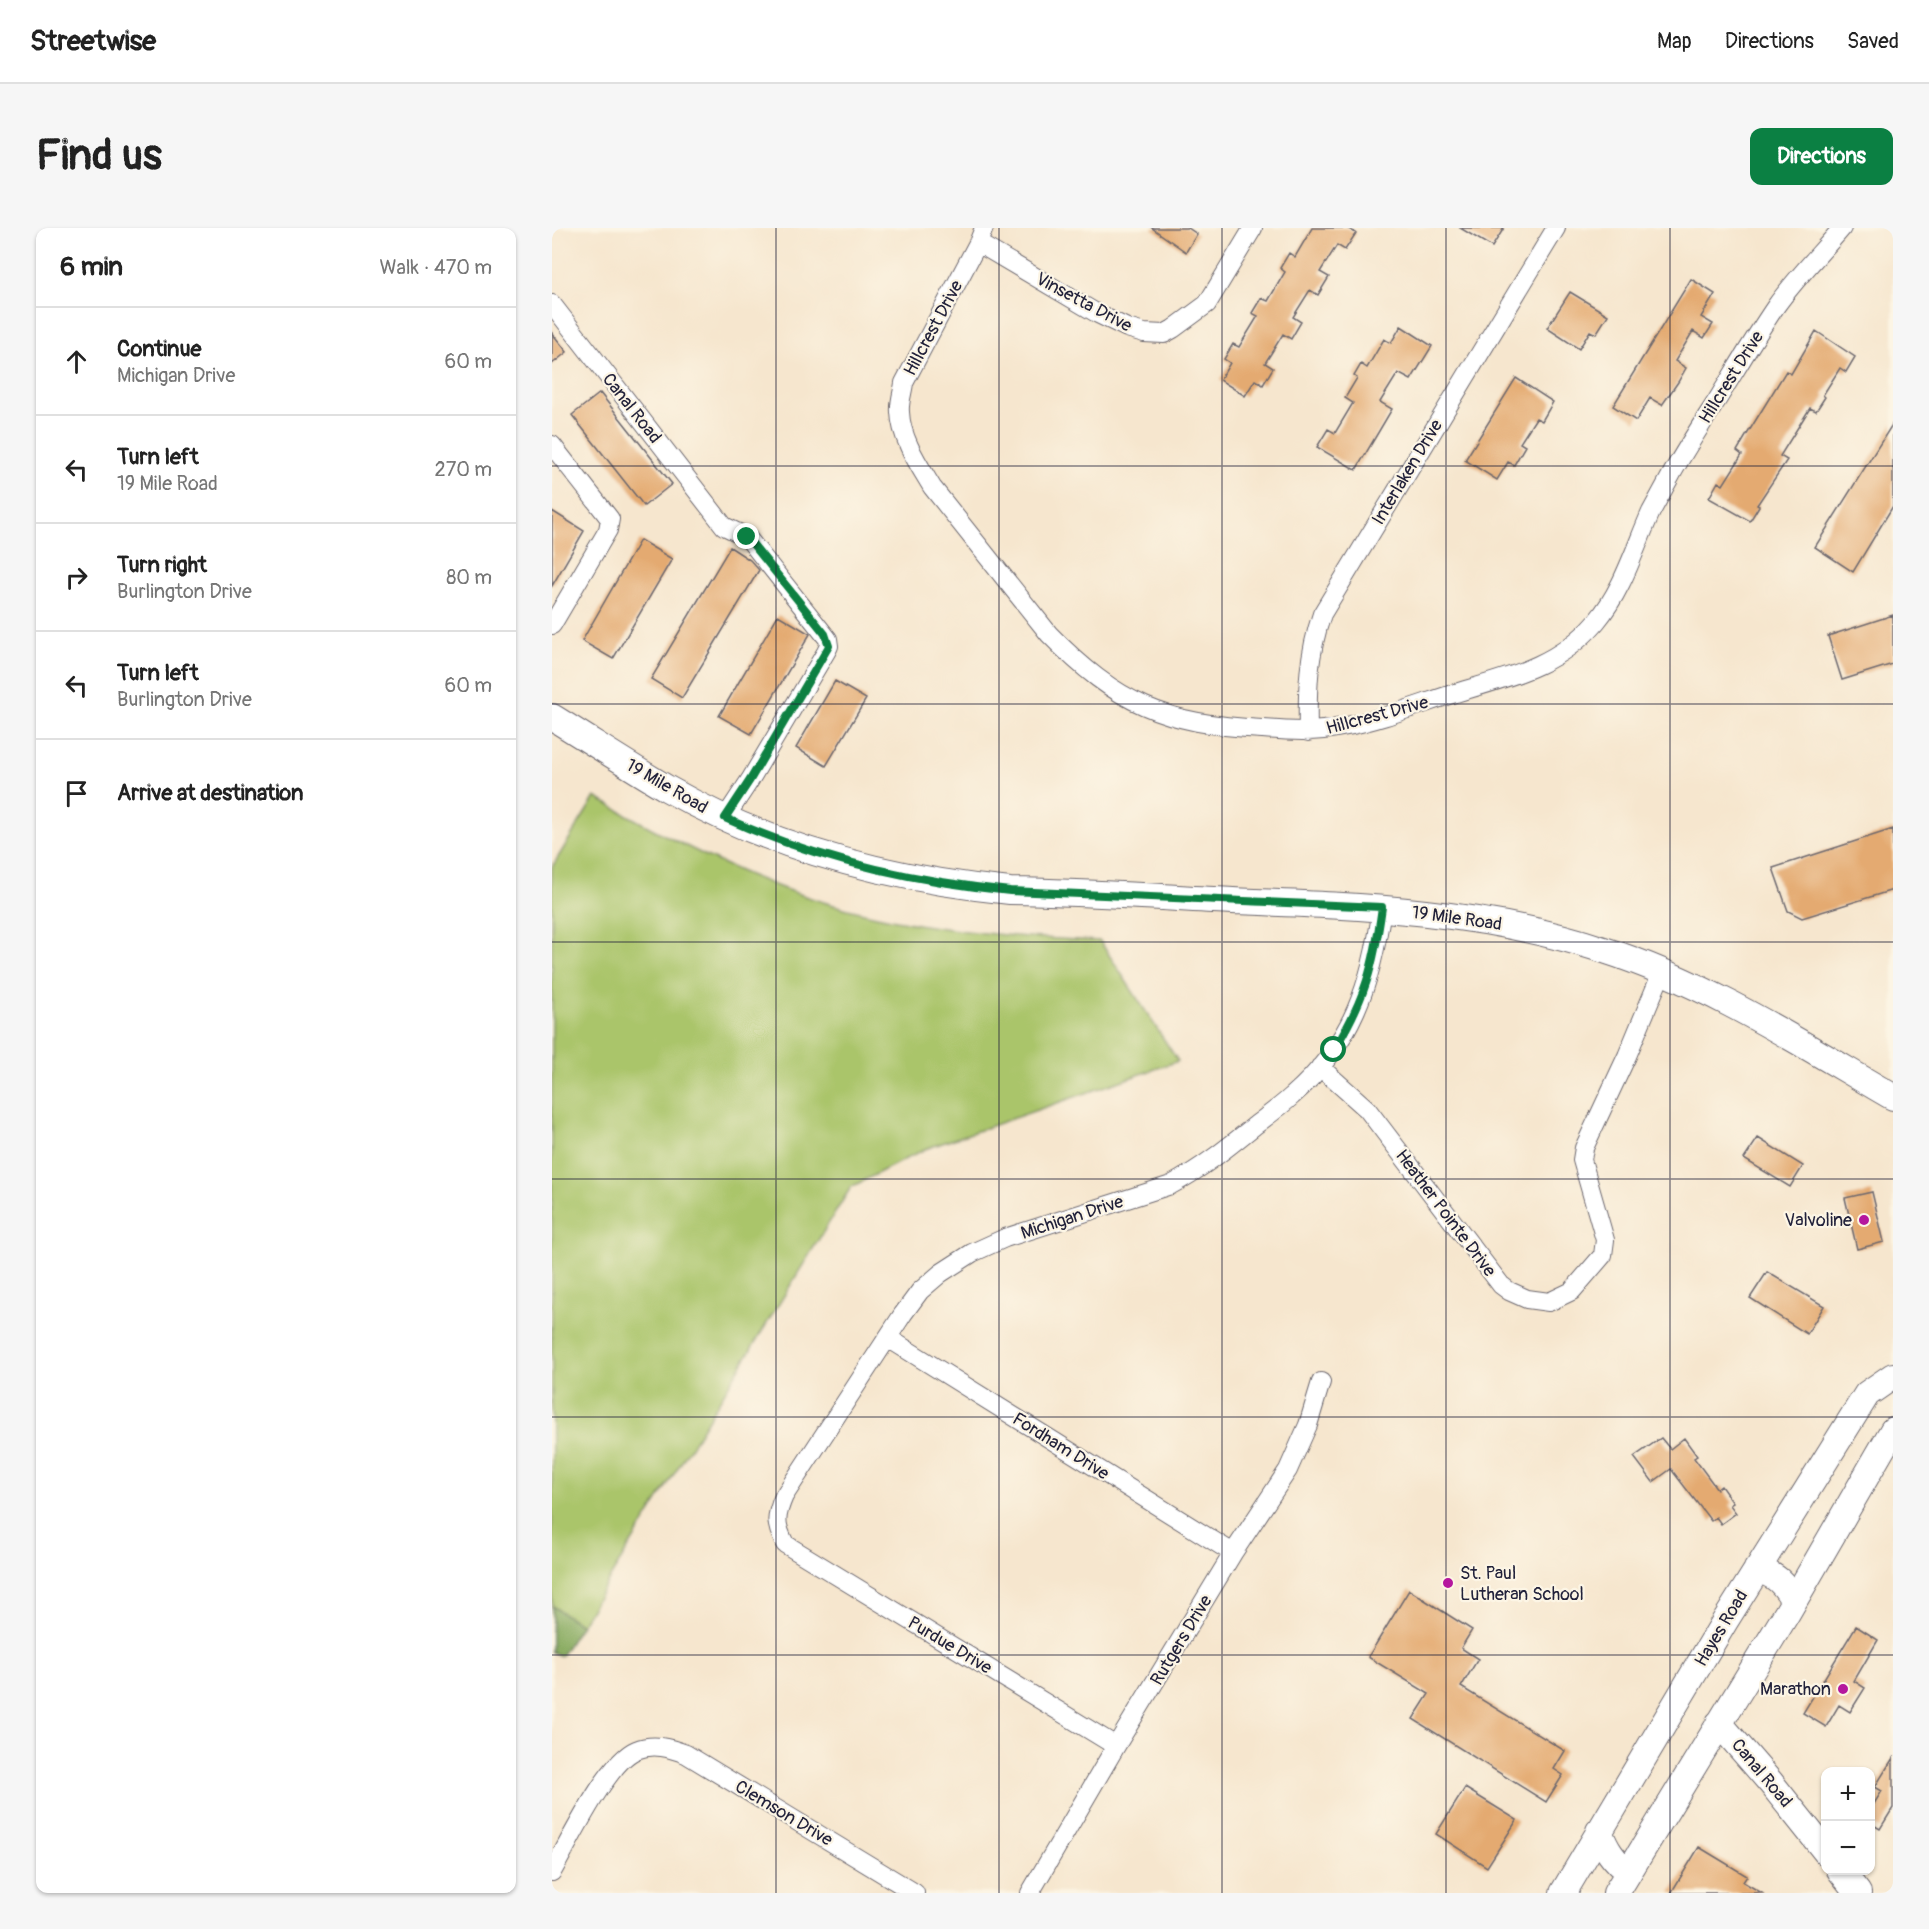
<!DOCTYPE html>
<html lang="en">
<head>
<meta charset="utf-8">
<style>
  :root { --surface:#fff; --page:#f6f6f6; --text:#222; --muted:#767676; --line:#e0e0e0; --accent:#0b8043 }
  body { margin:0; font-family:Pangolin,sans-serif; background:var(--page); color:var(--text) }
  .controls { position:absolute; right:18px; bottom:18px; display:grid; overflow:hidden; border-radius:12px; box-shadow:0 2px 4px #0004 }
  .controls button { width:54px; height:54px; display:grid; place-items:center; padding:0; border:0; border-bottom:2px solid var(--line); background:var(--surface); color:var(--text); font:30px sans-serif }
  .stop { position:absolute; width:18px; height:18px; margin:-14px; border:4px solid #0b8043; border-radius:50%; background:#fff }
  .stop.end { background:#0b8043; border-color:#fff; box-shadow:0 2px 6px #0008 }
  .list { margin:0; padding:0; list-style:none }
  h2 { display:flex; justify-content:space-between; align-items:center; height:78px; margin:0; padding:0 24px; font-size:26px }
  h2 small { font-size:20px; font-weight:400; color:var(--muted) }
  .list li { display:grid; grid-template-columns:39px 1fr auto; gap:18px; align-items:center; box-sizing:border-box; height:108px; padding:0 24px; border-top:2px solid var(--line) }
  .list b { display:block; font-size:22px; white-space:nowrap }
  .list p { margin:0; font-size:20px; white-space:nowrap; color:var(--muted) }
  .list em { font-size:20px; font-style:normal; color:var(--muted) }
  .icon { flex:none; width:33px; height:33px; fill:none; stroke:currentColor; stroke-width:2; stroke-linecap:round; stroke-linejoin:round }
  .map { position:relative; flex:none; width:1341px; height:1665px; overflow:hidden; border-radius:12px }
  header { display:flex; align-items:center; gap:36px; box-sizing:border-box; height:84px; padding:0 30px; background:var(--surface); border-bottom:2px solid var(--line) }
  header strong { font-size:28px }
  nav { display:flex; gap:33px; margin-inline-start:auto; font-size:21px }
  .intro { display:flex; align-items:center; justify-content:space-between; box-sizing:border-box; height:144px; padding:0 36px }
  h1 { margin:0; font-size:42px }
  .button { padding:15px 27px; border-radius:12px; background:var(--accent); color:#fff; font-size:21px; font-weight:700 }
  main { display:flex; gap:36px; padding:0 36px }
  aside { flex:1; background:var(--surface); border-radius:12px; box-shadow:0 2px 4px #0004 }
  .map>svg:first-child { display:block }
  .green { fill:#aac56b; stroke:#667453; stroke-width:1.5 }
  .forest { fill:#87aa5f; stroke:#54664d; stroke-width:1.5 }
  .building { fill:#e4aa71 }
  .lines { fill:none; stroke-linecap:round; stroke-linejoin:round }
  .street-casing { stroke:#6c676e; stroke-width:20 }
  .secondary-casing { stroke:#6c676e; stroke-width:28 }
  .street { stroke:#fff; stroke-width:18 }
  .secondary { stroke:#fff; stroke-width:26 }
  .route { stroke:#0b8043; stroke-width:8 }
  .grid { fill:none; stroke:#22223b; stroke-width:1.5; stroke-opacity:0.55 }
  .poi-dot { fill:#b5179e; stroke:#fcf5e5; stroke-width:2 }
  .labels { text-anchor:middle; stroke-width:4.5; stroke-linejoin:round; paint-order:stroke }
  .street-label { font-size:18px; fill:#22223b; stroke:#fcf5e5 }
  .poi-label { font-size:18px; fill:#22223b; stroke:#fcf5e5; text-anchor:end }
</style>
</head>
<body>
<header>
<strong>Streetwise</strong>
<nav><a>Map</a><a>Directions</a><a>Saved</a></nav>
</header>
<div class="intro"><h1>Find us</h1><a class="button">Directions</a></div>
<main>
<aside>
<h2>6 min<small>Walk · 470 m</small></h2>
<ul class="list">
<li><svg class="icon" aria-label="ahead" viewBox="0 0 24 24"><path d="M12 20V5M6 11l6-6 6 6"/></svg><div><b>Continue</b><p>Michigan Drive</p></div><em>60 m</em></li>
<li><svg class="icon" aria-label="left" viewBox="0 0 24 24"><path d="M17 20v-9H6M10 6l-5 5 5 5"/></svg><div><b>Turn left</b><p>19 Mile Road</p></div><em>270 m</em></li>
<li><svg class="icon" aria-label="right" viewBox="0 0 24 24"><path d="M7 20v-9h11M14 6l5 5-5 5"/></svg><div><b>Turn right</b><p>Burlington Drive</p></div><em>80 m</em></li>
<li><svg class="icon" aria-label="left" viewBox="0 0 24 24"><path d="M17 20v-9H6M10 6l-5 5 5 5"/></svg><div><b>Turn left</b><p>Burlington Drive</p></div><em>60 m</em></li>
<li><svg class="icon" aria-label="arrive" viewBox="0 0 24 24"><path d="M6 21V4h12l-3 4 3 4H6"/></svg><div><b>Arrive at destination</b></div></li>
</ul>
</aside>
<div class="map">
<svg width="1341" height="1665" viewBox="0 0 1341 1665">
  <rect width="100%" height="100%" fill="#fcf5e5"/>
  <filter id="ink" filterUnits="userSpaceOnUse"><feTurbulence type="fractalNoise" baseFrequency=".0167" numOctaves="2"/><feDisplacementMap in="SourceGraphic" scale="12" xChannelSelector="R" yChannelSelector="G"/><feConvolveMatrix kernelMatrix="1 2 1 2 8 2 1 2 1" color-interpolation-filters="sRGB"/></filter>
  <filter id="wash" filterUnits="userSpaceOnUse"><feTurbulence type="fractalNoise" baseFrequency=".008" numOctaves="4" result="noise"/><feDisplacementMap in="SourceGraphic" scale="24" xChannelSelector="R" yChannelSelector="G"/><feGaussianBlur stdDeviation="1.35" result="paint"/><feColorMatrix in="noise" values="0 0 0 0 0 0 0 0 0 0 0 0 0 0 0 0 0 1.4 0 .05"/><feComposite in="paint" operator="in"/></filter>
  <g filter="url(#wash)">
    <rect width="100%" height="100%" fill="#f6e6ce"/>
    <path class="green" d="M43 569C119 612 193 651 278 676 366 702 457 709 548 713L626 833 373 921 299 959 29 1397 0 1378V639Z"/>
    <path class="forest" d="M0 1378 29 1397 9 1428 0 1424Z"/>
    <g id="blocks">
      <path class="building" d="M600 0H636L645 6 634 24Z
        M760 0H795L804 5 793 22 785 17 768 44 777 49 766 67 758 62 741 89 749 94 739 111 731 106 713 135 721 140 711 157 703 152 693 168 668 152 678 135 672 131 681 116 687 119 706 88 700 85 709 70 716 73 733 44 728 40 737 25 743 29Z
        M908 0H952L940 19Z
        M1139 51 1163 66 1149 89 1161 96 1152 110 1141 103 1123 133 1134 140 1126 154 1110 177 1098 170 1084 193 1061 178Z
        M1018 64 1056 87 1044 106 1038 103 1027 121 995 100Z
        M849 98 880 118 859 152 846 145 828 174 840 181 804 242 765 219 776 201 783 205 801 175 793 170 805 150 802 148 809 136 815 140 832 111 839 115Z
        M1264 103 1303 129 1294 144 1288 140 1271 167 1273 169 1264 183 1258 180 1228 228 1235 232 1205 277 1207 278 1198 293 1157 270 1166 254 1171 257 1190 227 1185 223 1194 208 1234 143 1239 146Z
        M0 105 15 124 0 136Z
        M964 150 1001 174 990 193 984 190 968 215 973 218 962 237 956 234 945 252 913 232Z
        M48 165 120 256 92 278 20 187Z
        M1341 195V278L1301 344 1263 319Z
        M0 283 32 303 0 358Z
        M88 312 120 331 61 431 30 413Z
        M178 319 198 332 207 342 130 470 99 451Z
        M226 387 258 406 199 506 167 488Z
        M1341 387V436L1290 452 1276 408Z
        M283 453 314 471 274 538 244 520Z
        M1341 601V662L1250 690 1236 683 1221 640Z
        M1206 910 1251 938 1238 959 1192 931Z
        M1320 964 1332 1014 1305 1021 1293 970Z
        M1215 1044 1272 1078 1255 1106 1198 1070Z
        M1109 1210 1118 1221 1132 1210 1145 1228 1142 1230 1165 1261 1169 1258 1181 1275 1178 1277 1184 1285 1169 1296 1164 1289 1159 1293 1119 1241 1101 1254 1082 1229Z
        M857 1362 920 1402 909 1420 926 1431 909 1459 1013 1523 1002 1541 1011 1547 994 1574 861 1491 877 1466 816 1429Z
        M1304 1398 1326 1412 1302 1453 1313 1460 1298 1484 1287 1477 1274 1499 1251 1485Z
        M1341 1530V1580L1328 1601 1318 1595V1582L1330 1563 1323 1559Z
        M913 1560 965 1592 935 1639 884 1606Z
        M1147 1619 1195 1648 1191 1654 1210 1665H1119Z"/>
    </g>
  </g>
  <g filter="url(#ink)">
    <use href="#blocks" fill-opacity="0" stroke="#6c676e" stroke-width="1.5"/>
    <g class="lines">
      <g class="street-casing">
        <path id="street" d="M432 0 426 15 352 155C351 164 347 174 348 184 349 211 367 237 380 259L497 406C565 476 613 496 710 501 737 503 763 505 790 499 828 492 866 477 903 465 957 449 1006 438 1044 394 1071 362 1082 322 1099 284 1105 273 1111 262 1117 251 1132 223 1150 196 1167 169 1186 138 1204 107 1224 78 1244 50 1268 26 1290 0
          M426 15 546 86 575 100 592 105 612 106 621 101 655 76 701 0
          M0 76 172 298 195 309 276 411 277 418 274 424 198 552 173 590
          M0 217 58 291 56 302 0 397
          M756 504C755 461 756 427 770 386L1004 0
          M768 839 815 881 949 1057 957 1063 975 1071 997 1074 1020 1063 1051 1027 1053 1012 1030 932 1032 920 1075 828 1110 744
          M336 1110 681 1325
          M564 1518 233 1316C223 1296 223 1289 232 1268L351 1086 368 1063 389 1045 420 1025 453 1010 619 957C649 941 675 920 701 899 714 889 728 879 740 868 800 816 820 755 830 679
          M0 1644C17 1615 55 1534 84 1522 102 1515 118 1520 134 1526L363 1665
          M478 1665 564 1518 681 1325 736 1242 756 1197 769 1154"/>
      </g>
      <g class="secondary-casing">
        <path id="secondary" d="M0 489C39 513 77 538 116 561 221 621 339 651 458 663 532 664 606 669 681 673 807 678 931 682 1052 722 1155 755 1248 815 1341 869
          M1205 1341C1224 1347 1232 1355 1242 1373
          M1167 1495 1219 1555 1274 1624
          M1047 1603C1054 1621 1061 1633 1077 1644
          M1288 1642 1306 1665
          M1011 1665 1173 1393 1315 1166 1341 1148
          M1064 1665 1235 1385 1341 1202"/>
      </g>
      <use href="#street" class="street"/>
      <use href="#secondary" class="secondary"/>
    </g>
  </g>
  <g class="lines" filter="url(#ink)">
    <path class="route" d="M195 309 273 406 277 418 198 552 173 590C263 631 359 653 458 663L830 679C822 738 813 771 782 822"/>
  </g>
  <path class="grid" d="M224 0V1665M447 0V1665M670 0V1665M894 0V1665M1118 0V1665M0 238H1341M0 476H1341M0 714H1341M0 951H1341M0 1189H1341M0 1427H1341"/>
  <g class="poi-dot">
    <circle cx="1312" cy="992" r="6"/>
    <circle cx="896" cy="1355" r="6"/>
    <circle cx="1291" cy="1461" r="6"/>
  </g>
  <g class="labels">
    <g class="street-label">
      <text transform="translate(532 74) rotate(28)" y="6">Vinsetta Drive</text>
      <text transform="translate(381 100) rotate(-62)" y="6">Hillcrest Drive</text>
      <text transform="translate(1179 149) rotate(-58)" y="6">Hillcrest Drive</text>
      <text transform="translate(80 180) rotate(52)" y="6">Canal Road</text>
      <text transform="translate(855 244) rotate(-59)" y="6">Interlaken Drive</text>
      <text transform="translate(825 487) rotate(-15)" y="6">Hillcrest Drive</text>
      <text transform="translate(115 558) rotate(30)" y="6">19 Mile Road</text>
      <text transform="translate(905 690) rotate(8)" y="6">19 Mile Road</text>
      <text transform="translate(894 985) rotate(53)" y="6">Heather Pointe Drive</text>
      <text transform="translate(520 989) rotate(-18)" y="6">Michigan Drive</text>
      <text transform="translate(509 1218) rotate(32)" y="6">Fordham Drive</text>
      <text transform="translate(1169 1400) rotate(-59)" y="6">Hayes Road</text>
      <text transform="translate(629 1412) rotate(-59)" y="6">Rutgers Drive</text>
      <text transform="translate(398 1417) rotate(31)" y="6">Purdue Drive</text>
      <text transform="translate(1210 1545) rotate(50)" y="6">Canal Road</text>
      <text transform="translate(232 1585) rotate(31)" y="6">Clemson Drive</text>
    </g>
    <g class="poi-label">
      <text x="1300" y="998">Valvoline</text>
      <text x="908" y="1351" text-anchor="start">St. Paul<tspan x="908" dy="21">Lutheran School</tspan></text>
      <text x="1279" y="1467">Marathon</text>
    </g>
  </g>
</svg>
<div class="controls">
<button>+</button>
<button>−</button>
</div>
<div class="stop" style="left:782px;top:822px"></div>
<div class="stop end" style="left:195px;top:309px"></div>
</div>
</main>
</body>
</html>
